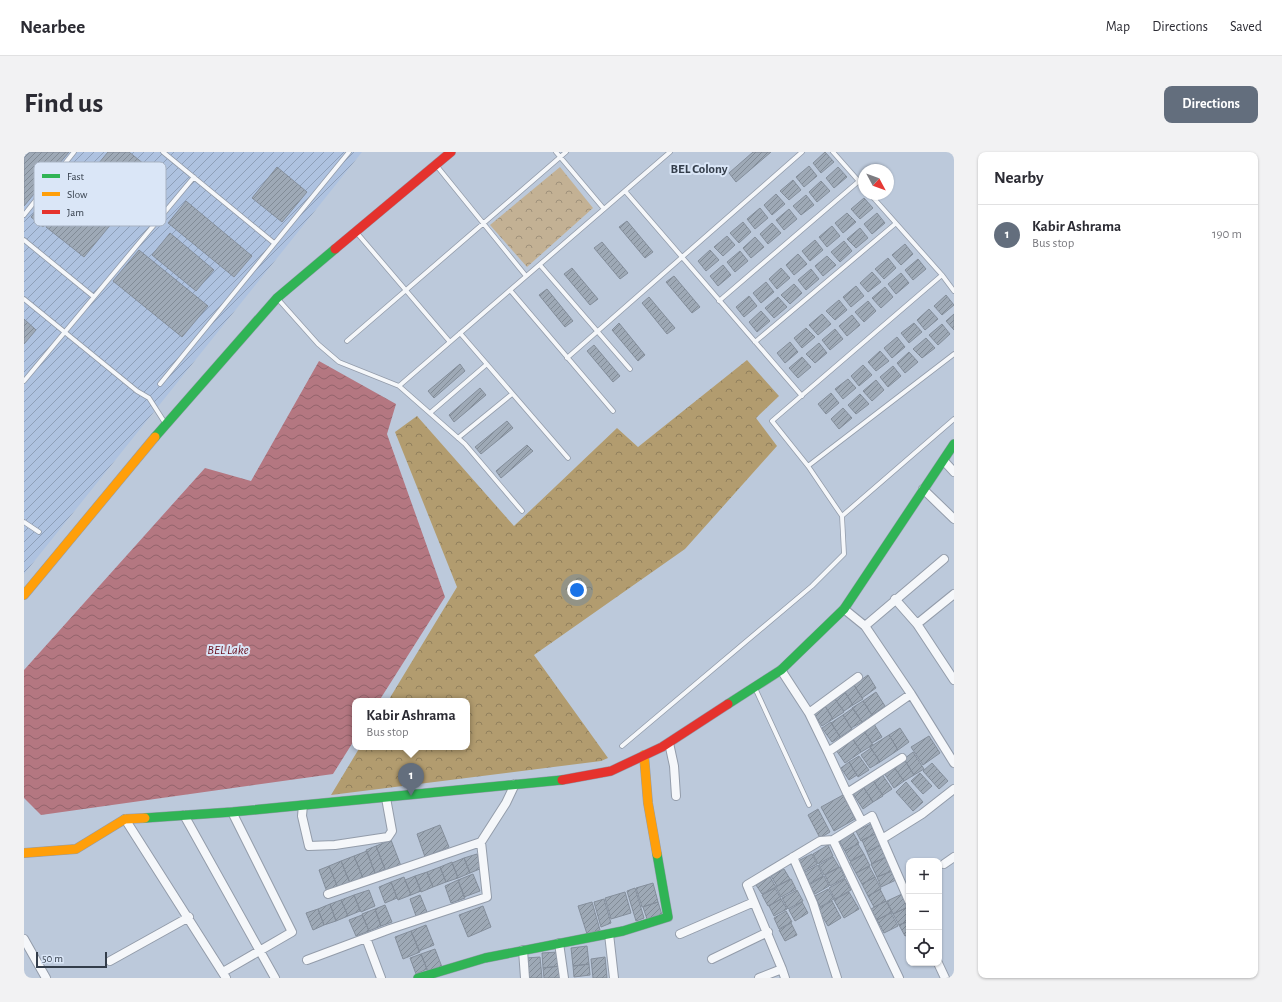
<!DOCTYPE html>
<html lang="en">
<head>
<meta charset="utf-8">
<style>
  :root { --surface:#fff; --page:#f2f2f3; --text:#2b2b33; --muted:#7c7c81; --line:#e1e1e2; --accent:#636e7d }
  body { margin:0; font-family:"Alegreya Sans",sans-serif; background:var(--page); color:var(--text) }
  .controls { position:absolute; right:12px; bottom:12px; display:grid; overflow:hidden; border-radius:8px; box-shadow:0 1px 3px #0004 }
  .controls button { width:36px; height:36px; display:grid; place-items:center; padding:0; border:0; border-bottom:1px solid var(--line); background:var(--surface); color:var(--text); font:20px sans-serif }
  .compass { position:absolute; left:834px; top:12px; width:36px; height:36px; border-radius:50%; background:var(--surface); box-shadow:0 1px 3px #0004; rotate:131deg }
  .scale { position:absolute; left:12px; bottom:10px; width:71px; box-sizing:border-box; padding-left:4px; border:2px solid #333d4a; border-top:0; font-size:11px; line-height:14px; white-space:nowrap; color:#333d4a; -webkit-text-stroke:3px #dae6f7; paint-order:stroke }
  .you { position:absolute; left:553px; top:438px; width:14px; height:14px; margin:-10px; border:3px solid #fff; border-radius:50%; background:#1a73e8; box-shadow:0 0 0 6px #1a73e833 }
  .badge { display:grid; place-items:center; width:26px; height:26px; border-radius:50%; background:var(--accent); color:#fff; font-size:13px; font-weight:700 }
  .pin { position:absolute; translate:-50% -33px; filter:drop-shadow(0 1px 2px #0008) }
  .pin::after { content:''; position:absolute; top:21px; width:14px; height:12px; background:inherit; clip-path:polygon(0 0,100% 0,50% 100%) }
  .popup { position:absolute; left:328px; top:546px; width:118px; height:52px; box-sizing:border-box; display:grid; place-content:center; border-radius:8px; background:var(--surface); filter:drop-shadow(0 1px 3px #0005); font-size:13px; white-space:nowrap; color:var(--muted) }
  .popup b { font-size:15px; color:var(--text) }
  .popup::after { content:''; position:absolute; left:50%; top:100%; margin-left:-8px; border:8px solid transparent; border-top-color:var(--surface) }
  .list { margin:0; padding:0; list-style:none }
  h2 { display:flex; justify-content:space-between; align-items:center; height:52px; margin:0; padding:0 16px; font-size:17px }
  h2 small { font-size:13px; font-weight:400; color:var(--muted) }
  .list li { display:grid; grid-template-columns:26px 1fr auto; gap:12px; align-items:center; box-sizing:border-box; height:60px; padding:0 16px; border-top:1px solid var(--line) }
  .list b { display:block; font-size:15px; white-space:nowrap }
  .list p { margin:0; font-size:13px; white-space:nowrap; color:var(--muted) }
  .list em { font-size:13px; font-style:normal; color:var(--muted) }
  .icon { flex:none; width:22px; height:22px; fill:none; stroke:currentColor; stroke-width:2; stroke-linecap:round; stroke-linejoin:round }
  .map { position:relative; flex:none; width:930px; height:826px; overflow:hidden; border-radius:8px }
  header { display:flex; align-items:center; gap:24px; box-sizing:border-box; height:56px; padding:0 20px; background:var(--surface); border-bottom:1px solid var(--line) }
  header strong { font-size:19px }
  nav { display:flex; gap:22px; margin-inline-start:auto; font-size:14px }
  .intro { display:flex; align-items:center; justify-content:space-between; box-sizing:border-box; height:96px; padding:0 24px }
  h1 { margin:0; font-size:28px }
  .button { padding:10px 18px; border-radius:8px; background:var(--accent); color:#fff; font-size:14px; font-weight:700 }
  main { display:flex; gap:24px; padding:0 24px }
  aside { flex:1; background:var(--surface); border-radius:8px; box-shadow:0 1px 3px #0004 }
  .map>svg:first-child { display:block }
  .industrial { fill:url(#industrial-furrows) }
  .forest { fill:url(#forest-crowns) }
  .park { fill:url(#park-crowns) }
  .water { fill:url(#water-waves) }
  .building { fill:url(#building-hatch); stroke:#848e9b }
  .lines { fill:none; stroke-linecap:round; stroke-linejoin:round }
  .lane-casing { stroke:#939caa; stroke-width:5.5 }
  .street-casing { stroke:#939caa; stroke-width:10 }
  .fast-casing { stroke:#939caa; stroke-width:10 }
  .slow-casing { stroke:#939caa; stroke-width:10 }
  .jam-casing { stroke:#939caa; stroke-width:10 }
  .lane { stroke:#f5f7fa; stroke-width:4 }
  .street { stroke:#f5f7fa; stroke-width:8 }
  .fast { stroke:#30b455; stroke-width:9 }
  .slow { stroke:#ff9f0a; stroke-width:9 }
  .jam { stroke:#e5322d; stroke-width:9 }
  .labels { text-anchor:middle; stroke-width:4; stroke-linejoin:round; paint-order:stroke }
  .neighbourhood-label { font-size:13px; font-weight:bold; fill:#333d4a; stroke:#dae6f7 }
  .water-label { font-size:13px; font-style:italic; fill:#6c1423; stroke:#dae6f7 }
  .key { fill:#dae6f7; stroke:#a8b3c3; stroke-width:1 }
  .key-label { font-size:11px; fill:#333d4a }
</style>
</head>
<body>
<header>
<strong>Nearbee</strong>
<nav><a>Map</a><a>Directions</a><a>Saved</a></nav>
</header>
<div class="intro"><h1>Find us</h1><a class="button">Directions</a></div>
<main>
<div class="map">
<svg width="930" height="826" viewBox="0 0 930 826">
  <defs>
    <pattern id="industrial-furrows" width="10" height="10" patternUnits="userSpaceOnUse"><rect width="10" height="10" fill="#aec2e0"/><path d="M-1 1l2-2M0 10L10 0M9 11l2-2" fill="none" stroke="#8e9fb8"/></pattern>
    <pattern id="forest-crowns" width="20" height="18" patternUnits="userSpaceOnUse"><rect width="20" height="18" fill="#b29c6f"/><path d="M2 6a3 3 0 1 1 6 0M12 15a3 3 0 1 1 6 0" fill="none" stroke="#91805d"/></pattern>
    <pattern id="park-crowns" width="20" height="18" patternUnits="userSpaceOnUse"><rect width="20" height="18" fill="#c3b194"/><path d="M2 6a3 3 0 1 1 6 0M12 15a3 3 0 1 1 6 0" fill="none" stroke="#9f917b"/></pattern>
    <pattern id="water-waves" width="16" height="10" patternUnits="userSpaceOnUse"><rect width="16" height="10" fill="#b47781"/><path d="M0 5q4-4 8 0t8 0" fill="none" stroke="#93636c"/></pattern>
    <pattern id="building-hatch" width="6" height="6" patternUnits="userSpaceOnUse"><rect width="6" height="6" fill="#9ea9b6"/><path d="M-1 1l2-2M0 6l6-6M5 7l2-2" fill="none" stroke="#818b96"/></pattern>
  </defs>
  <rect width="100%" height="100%" fill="#bcc9db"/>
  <path class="industrial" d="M0 0H338L0 422Z"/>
  <path class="forest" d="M723 208 755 244 732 266 753 294 661 397 510 503 584 606 577 609 307 643 336 595H443V549H364L433 435 371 280 393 264 490 374 593 276 614 295Z"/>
  <path class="park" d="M536 15 569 56 503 115 466 73Z"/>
  <path class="water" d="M295 209 372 252 363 282 421 445 355 549H331V587L309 622 17 663 0 646V518L181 316 227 329Z"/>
  <path class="building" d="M1 0H45L0 54V2Z
    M84 0H105L130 20 60 105 22 75Z
    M729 0H747L712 30 705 21Z
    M801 0 810 10 797 21 789 11Z
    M785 14 793 24 780 35 772 25Z
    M253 15 283 40 258 70 228 46Z
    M814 15 823 25 810 36 802 26Z
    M769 28 777 38 765 48 756 39Z
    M797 29 806 39 793 50 785 40Z
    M31 36 43 45 19 75 7 65Z
    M752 42 761 52 748 63 740 53Z
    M782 43 790 53 777 63 769 54Z
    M840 46 849 56 836 67 827 57Z
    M162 49 228 104 210 125 144 71Z
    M736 56 744 66 731 77 723 67Z
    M765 57 773 67 760 78 752 68Z
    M823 61 832 70 819 81 811 71Z
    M853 61 861 71 848 82 840 72Z
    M603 69 629 100 621 106 595 75Z
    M719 70 727 80 715 91 706 81Z
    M748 71 757 81 744 92 736 82Z
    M808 74 816 84 803 95 795 85Z
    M836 76 844 86 832 96 823 87Z
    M146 81 190 118 172 139 128 103Z
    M703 84 711 93 699 104 690 95Z
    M731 85 740 95 727 106 719 96Z
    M791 88 799 98 786 109 778 99Z
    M820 89 828 99 816 110 807 100Z
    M578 90 604 121 596 127 570 96Z
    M881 92 889 102 877 113 868 103Z
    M115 98 184 154 158 185 89 129Z
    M686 98 695 108 682 119 674 109Z
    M716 99 724 109 711 120 703 110Z
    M774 102 783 112 770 123 762 113Z
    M803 104 812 113 799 124 791 114Z
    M864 106 872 116 860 127 851 117Z
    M894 107 902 117 889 128 881 118Z
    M699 113 707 123 694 134 686 124Z
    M548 116 574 147 566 153 540 122Z
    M757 116 766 126 753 137 745 127Z
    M787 117 795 127 782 138 774 128Z
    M848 120 857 130 844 140 836 131Z
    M877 121 885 131 872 142 864 132Z
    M650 124 676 155 668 161 642 130Z
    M742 130 750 140 737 151 729 141Z
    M770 132 778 141 766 152 757 143Z
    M832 134 840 144 827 155 819 145Z
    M861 135 869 145 857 156 848 146Z
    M523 137 549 169 541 175 515 143Z
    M922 143 930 153 918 163 910 154Z
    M725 144 733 154 720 165 712 155Z
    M625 145 651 176 643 182 618 151Z
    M754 145 763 155 750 166 741 156Z
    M815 148 823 158 811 168 802 159Z
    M844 149 852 159 840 170 831 160Z
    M905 157 914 167 901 178 893 168Z
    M737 159 746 169 733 180 725 170Z
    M798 162 807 172 794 183 785 173Z
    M930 162V178L922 169Z
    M828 163 836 173 823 184 815 174Z
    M0 167 12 178 0 192Z
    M595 171 621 203 614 209 588 178Z
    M890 171 898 180 885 191 877 181Z
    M918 172 926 182 914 193 905 183Z
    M782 176 791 185 778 196 770 186Z
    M811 177 819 187 806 198 798 188Z
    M873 185 881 195 868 206 860 196Z
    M902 186 911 196 898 206 889 197Z
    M766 190 774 200 761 211 753 201Z
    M795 191 803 201 791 211 782 202Z
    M570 193 596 224 589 230 563 199Z
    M856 199 865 209 852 219 844 210Z
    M885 200 894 210 881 221 873 211Z
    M778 205 787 215 774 226 765 216Z
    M436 212 441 219 410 246 404 239Z
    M839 213 848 223 835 234 827 224Z
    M869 214 877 224 864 235 856 225Z
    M824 227 832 236 819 247 811 237Z
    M852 228 860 238 848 249 839 239Z
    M456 236 462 243 430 270 425 263Z
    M807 241 815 251 802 262 794 252Z
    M836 242 845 252 832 262 824 253Z
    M819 256 828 266 815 277 807 267Z
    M483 269 489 276 457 302 451 295Z
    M503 293 509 299 477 326 472 319Z
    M844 523 852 536 838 546 830 533Z
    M830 533 839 547 829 553 820 539Z
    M821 540 829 553 820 559 811 547Z
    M852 540 861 554 848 563 839 549Z
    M811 547 820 560 809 567 801 554Z
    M839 549 848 563 838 570 828 556Z
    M801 554 809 567 798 574 790 562Z
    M829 556 838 570 827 576 819 563Z
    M819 563 828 577 816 585 807 571Z
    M807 570 816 585 808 590 798 576Z
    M850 572 858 585 848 591 840 579Z
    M876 576 885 590 874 598 865 583Z
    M840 579 849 593 837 600 828 586Z
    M865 583 874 598 856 610 846 595Z
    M905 584 916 601 899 613 887 595Z
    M829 587 837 600 821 611 812 598Z
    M847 596 856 610 846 616 837 603Z
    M889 600 900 617 890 623 880 607Z
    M835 604 845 618 834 625 825 610Z
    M880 607 890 623 880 629 869 614Z
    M825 610 833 623 825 628 817 616Z
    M908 611 924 629 915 637 899 619Z
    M870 615 880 629 870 636 860 621Z
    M857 621 868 637 859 643 848 627Z
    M896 621 908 634 899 642 887 629Z
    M848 627 859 644 849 650 838 633Z
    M882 630 899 650 889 659 872 640Z
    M838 633 849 650 839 657 828 640Z
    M819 643 831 667 810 679 797 655Z
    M794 657 806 680 796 686 784 663Z
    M847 672 851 682 837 689 832 679Z
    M416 673 425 695 401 705 393 682Z
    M828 679 835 691 821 699 814 687Z
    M851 682 857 693 843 700 838 688Z
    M367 688 377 714 362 720 352 694Z
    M834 692 840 702 826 709 821 699Z
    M804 693 809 704 794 712 789 702Z
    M856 693 862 705 848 712 843 700Z
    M352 694 361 717 351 721 342 698Z
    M343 699 351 721 339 726 330 704Z
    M453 702 458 716 446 721 440 706Z
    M788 702 793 712 778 720 772 710Z
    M840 702 846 714 832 721 826 710Z
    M330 704 339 726 326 731 317 709Z
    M809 705 815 715 800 723 795 713Z
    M862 705 868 719 853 725 847 712Z
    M440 706 446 721 434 726 428 711Z
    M317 709 326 731 314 736 305 714Z
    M428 710 434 726 422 730 416 715Z
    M794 713 799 724 785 732 779 721Z
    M305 714 314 736 303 740 295 718Z
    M845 714 851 725 838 732 832 721Z
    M416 715 422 730 409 735 403 720Z
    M816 715 821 726 806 734 801 723Z
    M760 717 766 727 753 734 747 724Z
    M868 719 872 728 857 735 853 725Z
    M403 720 409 735 397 740 391 724Z
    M449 722 456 739 440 745 434 728Z
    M391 724 397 739 387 743 381 728Z
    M800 724 805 734 791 742 785 733Z
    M380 725 387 743 374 748 367 730Z
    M746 725 752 735 738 742 732 733Z
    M851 725 857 737 844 744 838 732Z
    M767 727 772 737 757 745 752 735Z
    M821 727 827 738 811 747 805 736Z
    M434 728 441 746 427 751 421 734Z
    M367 730 373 746 361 751 355 735Z
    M629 731 634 750 618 755 612 736Z
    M611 736 620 766 612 769 603 739Z
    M751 736 757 747 744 754 738 743Z
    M804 737 810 747 796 755 791 744Z
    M856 737 862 749 850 755 844 744Z
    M345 738 351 754 337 760 330 743Z
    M773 738 779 749 764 757 758 746Z
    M601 740 607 761 587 767 581 746Z
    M825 740 835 757 820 766 810 748Z
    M878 742 884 755 869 762 863 749Z
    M330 743 336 759 324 764 317 748Z
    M396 743 403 760 392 764 386 747Z
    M580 747 587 771 577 775 570 750Z
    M757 747 763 757 750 764 745 754Z
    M317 748 324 764 312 769 306 752Z
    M808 749 817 766 804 774 794 757Z
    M862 749 868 760 853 768 847 757Z
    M568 750 576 778 563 782 554 754Z
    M634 750 638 763 623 767 619 755Z
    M778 750 784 761 771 769 765 758Z
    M306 752 312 769 300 773 294 757Z
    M361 753 368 770 357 774 351 757Z
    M459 754 467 775 444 785 435 763Z
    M884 755 885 769 875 773 869 762Z
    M294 757 300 773 289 778 282 761Z
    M351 757 357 774 345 779 338 762Z
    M762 759 768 770 755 777 750 766Z
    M867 761 874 774 860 781 853 768Z
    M338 763 345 779 332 784 325 768Z
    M885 769V782L881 784 875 773Z
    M767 771 773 783 761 789 755 778Z
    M402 773 410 793 395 799 387 779Z
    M387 779 396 800 379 807 371 785Z
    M563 794 565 812 549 814 547 796Z
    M411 797 418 815 404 820 397 802Z
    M534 800 536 814 519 816 518 801Z
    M397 802 403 817 392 822 386 806Z
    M516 805 518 826H504L502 806Z
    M581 805 583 826H569L567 807Z
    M565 812 566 823 550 825 549 814Z
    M536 814 537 826H520L519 816Z"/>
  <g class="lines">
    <g class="lane-casing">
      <path id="lane" d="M139 0 250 91
        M532 0 580 57
        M809 0 840 35
        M412 13 502 124
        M601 39 778 244
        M846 42 918 123 930 139
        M0 63 50 0
        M333 81 426 190
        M0 88 70 145
        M516 113 606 217
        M918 123 748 269 784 314 818 364 930 267
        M486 138 589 259
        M253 146 294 192 315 210 375 234 441 292 498 359
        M0 147 113 239 125 246 141 271
        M695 149 835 29
        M436 181 544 306
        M323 189 542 0
        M731 190 871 72
        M543 206 778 0
        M0 229 170 25
        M136 232 325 0
        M375 234 646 0
        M406 261 463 212
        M434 286 488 242
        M784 314 930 202
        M0 370 15 380
        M731 536 785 653
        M598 594 788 434 820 402 818 364"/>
    </g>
    <g class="street-casing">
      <path id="street" d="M920 309 930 320
        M899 337 930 367
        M871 447 893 472 930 528
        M820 457 841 474 887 542 930 611
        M893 472 930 442
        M841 474 920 407
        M757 518 785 561
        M834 525 785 561 804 600 887 542
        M645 591 650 614 652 644
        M804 600 823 641 878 606
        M823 641 838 670 809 688 875 826
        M279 653 278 664 285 694 311 693 364 685 368 679 362 646
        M160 663 251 826
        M101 667 202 826
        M838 670 848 664 858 687
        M769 705 789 751 813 826
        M920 712 930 705
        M304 742 457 690
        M885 749 858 687 898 662 930 637
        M585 782 590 826
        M656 782 730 750
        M342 786 357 826
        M0 787 22 826
        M535 791 540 826
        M499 798 501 826
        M688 807 744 780
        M283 808 366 777 463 745 457 690 482 651 491 632
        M86 809 165 765
        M914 811 921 826
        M758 817 761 826
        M199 820 268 780 208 660
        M735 826 758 817 723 733 796 689 809 688"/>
    </g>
    <g class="fast-casing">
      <path id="fast" d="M131 285 253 146 311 97
        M704 552 757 518 820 457 930 292
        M121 666 208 660 538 628
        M394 826 461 806 599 779 644 765 633 702"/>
    </g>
    <g class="slow-casing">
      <path id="slow" d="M0 443 131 285
        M620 603 624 651 633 702
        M0 701 52 697 101 667 121 666"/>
    </g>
    <g class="jam-casing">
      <path id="jam" d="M311 97 427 0
        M538 628 587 619 638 595 704 552"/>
    </g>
    <use href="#lane" class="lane"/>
    <use href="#street" class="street"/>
    <use href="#fast" class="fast"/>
    <use href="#slow" class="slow"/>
    <use href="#jam" class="jam"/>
  </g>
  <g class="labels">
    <g class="neighbourhood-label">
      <text x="675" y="21">BEL Colony</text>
    </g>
    <g class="water-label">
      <text x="204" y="502">BEL Lake</text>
    </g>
  </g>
  <rect x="10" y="10" width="132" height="64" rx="6" class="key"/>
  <rect x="18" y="22" width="18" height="4" fill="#30b455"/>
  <rect x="18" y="40" width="18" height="4" fill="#ff9f0a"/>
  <rect x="18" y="58" width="18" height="4" fill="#e5322d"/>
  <g class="key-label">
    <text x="43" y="28">Fast</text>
    <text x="43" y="46">Slow</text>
    <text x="43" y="64">Jam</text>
  </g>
</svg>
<div class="controls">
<button>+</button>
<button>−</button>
<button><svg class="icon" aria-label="locate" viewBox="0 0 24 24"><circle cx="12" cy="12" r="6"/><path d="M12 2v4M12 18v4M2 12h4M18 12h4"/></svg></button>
</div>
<svg class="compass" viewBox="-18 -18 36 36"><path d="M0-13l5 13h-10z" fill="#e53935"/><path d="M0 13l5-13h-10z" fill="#7c7c81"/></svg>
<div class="scale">50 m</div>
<div class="you"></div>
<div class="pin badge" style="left:387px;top:644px">1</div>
<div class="popup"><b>Kabir Ashrama</b>Bus stop</div>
</div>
<aside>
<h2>Nearby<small></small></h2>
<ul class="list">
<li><span class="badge">1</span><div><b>Kabir Ashrama</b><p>Bus stop</p></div><em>190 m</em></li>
</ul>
</aside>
</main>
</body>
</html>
